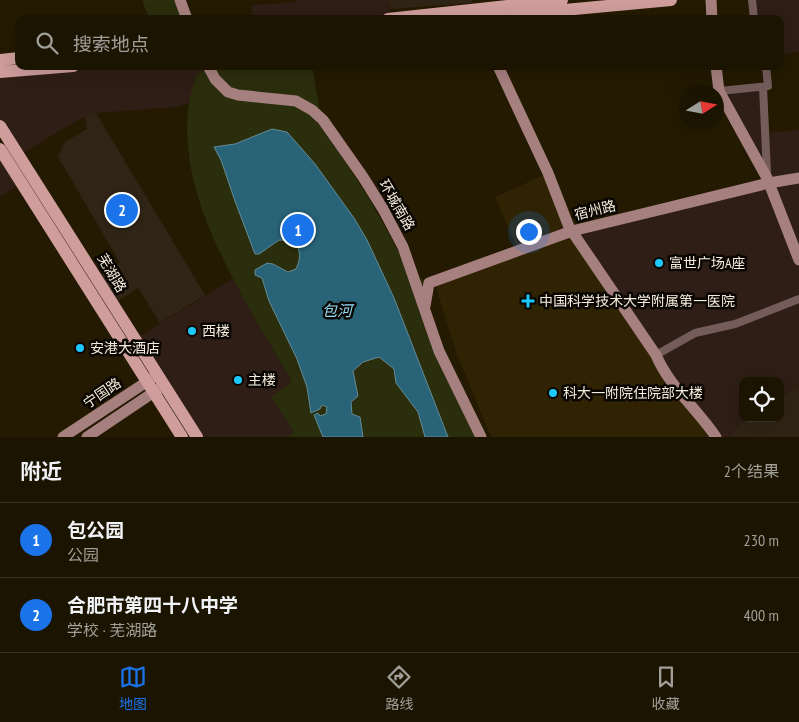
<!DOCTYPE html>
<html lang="zh">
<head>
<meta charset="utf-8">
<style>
  :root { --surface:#1b1401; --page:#282110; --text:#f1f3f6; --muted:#a09e99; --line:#393323; --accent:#1a73e8 }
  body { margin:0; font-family:"PT Sans Narrow","Noto Sans SC",sans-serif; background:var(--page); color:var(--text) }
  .controls { position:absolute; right:15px; bottom:15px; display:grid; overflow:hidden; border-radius:10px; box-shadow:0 5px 20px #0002 }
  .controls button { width:45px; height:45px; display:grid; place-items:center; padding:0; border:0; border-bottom:1px solid var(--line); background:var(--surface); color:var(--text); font:25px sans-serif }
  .compass { position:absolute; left:679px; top:85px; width:45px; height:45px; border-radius:50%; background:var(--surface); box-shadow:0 5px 20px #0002; rotate:79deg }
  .you { position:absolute; left:528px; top:231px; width:18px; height:18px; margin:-12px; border:4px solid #fff; border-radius:50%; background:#1a73e8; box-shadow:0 0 0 8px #1a73e833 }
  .badge { display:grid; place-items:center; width:32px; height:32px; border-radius:50%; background:var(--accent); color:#fff; font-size:16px; font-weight:700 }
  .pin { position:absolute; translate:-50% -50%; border:2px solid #fff; box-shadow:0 1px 5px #0006 }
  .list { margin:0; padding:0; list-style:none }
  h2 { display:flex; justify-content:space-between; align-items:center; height:65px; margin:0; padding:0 20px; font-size:21px }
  h2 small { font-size:16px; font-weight:400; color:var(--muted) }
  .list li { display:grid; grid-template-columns:32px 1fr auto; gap:15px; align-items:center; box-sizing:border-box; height:75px; padding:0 20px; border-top:1px solid var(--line) }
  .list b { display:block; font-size:19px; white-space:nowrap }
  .list p { margin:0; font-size:16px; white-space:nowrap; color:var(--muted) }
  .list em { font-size:16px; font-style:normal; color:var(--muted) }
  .icon { flex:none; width:28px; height:28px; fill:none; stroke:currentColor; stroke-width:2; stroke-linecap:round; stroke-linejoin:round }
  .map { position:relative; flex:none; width:799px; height:437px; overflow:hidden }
  .search { position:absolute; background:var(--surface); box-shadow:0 5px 20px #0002; left:15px; right:15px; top:15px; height:55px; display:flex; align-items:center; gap:12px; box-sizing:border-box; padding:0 18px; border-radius:10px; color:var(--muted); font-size:19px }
  .sheet { height:215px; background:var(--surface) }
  nav { display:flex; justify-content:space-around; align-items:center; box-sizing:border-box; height:70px; border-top:1px solid var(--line); background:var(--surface); font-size:14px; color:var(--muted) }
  nav a { display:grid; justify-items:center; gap:2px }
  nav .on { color:var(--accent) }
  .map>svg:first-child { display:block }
  .commercial { fill:#2e1e15 }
  .built { fill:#2f2304 }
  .education { fill:#302416 }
  .green { fill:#2a2e0d }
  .water { fill:#286378; stroke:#658c96 }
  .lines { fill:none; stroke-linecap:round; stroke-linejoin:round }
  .street { stroke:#745c5b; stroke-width:8 }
  .secondary { stroke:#a6807f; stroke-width:11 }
  .primary { stroke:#ce9d9c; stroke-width:12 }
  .poi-dot { fill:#1dc9fc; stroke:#090601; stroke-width:2 }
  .labels { text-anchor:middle; stroke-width:5; stroke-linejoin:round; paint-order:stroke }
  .street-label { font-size:14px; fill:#f4eddd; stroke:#090601 }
  .poi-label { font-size:14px; fill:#f4eddd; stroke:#090601; text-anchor:start }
  .water-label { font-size:15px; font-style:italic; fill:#95dbf6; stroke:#090601 }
</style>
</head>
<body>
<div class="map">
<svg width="799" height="437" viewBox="0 0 799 437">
  <rect width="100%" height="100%" fill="#241a01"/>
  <path class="commercial" d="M296 0H389L390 19H252L251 5 296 2Z
    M752 0H799V52L780 54V19H754Z
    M73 66H206L207 69 197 74 189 103 176 107 96 113 80 119 19 155 0 126V72Z
    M763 87 765 133 799 130V173L767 178 719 91Z
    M0 149 22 183 0 197Z
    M799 178V387L780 396V381H743V418H748L728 437H716L572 231Z
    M234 278 292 383 295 432 288 437H197L135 339Z"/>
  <path class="built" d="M544 175 565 226 708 437H491L456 352 436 287 519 252 495 197Z"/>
  <path class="education" d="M389 0H472V3L390 9Z
    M96 113 205 295 160 323 138 288 113 304 97 277 120 263 58 157 65 142 87 129 85 117Z
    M799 387V437H728L748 418H780V396Z"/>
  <path class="green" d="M142 0H174L182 19H149Z
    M206 66H312L323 128 370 200 411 274 425 281 429 309 443 355 479 437H288L294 432 271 397 292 382C247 302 175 200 189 104 190 94 194 84 197 74L207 69Z"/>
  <path class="water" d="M272 129 287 132 315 164 354 218 367 240 394 298 448 437H425L418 412 396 383 394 369 379 357 363 362 353 371 358 396 351 402 352 414 360 417 363 437H323L314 415 318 413 320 416 326 414 327 407 322 405 320 409 311 413 307 387 297 359 269 301 262 278 255 275V270L267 263 273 264 288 272 296 269C301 258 301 251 294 241L279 240 259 254H255L235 201 221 160 214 147 235 144Z"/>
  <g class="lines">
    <path class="street" d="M752 0 754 19
      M763 87 767 173
      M719 91 768 86 766 66
      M656 355 695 333 735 324 799 299"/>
    <path class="secondary" d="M180 0 187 19
      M711 0 712 19
      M208 66 215 79 228 92 238 95 296 101 312 110 323 120 363 177 383 209 403 247 439 351 481 437
      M498 66 548 173 569 227 656 355C669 386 697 409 716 437
      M716 66 719 91 767 178 799 260
      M425 306 429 283 572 231 769 183 799 178
      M63 437 154 377
      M87 437 160 388"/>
    <path class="primary" d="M388 19 562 0
      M469 19 671 0
      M0 60 19 58
      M0 72 73 66
      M0 126 197 437
      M0 149 182 437"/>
  </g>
  <g class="poi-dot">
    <circle cx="659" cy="263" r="5"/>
    <path d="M525.5 293.5h5v5h5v5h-5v5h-5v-5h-5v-5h5z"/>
    <circle cx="192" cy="331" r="5"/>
    <circle cx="80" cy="348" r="5"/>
    <circle cx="238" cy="380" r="5"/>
    <circle cx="553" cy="393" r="5"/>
  </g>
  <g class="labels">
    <g class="street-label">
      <text transform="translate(397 205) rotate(60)" y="5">环城南路</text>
      <text transform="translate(595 210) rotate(-14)" y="5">宿州路</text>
      <text transform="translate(112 273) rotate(59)" y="5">芜湖路</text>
      <text transform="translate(102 393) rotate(-34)" y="5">宁国路</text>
    </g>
    <g class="poi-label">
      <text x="669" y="268">富世广场A座</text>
      <text x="539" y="306">中国科学技术大学附属第一医院</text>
      <text x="202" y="336">西楼</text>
      <text x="90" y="353">安港大酒店</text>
      <text x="248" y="385">主楼</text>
      <text x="563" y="398">科大一附院住院部大楼</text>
    </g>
    <g class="water-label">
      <text x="337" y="316">包河</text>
    </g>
  </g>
</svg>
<div class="controls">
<button><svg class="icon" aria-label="locate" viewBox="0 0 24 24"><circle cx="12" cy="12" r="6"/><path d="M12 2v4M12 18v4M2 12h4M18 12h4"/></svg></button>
</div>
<svg class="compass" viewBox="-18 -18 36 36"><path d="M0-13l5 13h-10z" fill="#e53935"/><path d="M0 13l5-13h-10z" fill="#a09e99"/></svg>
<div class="you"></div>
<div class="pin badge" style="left:298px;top:230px">1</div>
<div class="pin badge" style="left:122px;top:210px">2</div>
<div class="search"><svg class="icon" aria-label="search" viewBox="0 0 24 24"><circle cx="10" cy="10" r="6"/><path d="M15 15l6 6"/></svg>搜索地点</div>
</div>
<section class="sheet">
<h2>附近<small>2个结果</small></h2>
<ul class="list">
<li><span class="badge">1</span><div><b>包公园</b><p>公园</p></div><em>230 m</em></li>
<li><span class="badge">2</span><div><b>合肥市第四十八中学</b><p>学校 · 芜湖路</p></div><em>400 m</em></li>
</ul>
</section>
<nav>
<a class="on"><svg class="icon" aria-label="map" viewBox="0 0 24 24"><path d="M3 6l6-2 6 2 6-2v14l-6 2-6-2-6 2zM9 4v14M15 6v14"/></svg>地图</a>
<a><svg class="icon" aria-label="directions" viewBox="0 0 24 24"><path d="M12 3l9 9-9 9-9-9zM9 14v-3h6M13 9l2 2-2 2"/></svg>路线</a>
<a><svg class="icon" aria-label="saved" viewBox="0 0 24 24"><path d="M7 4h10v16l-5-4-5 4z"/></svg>收藏</a>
</nav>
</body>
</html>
